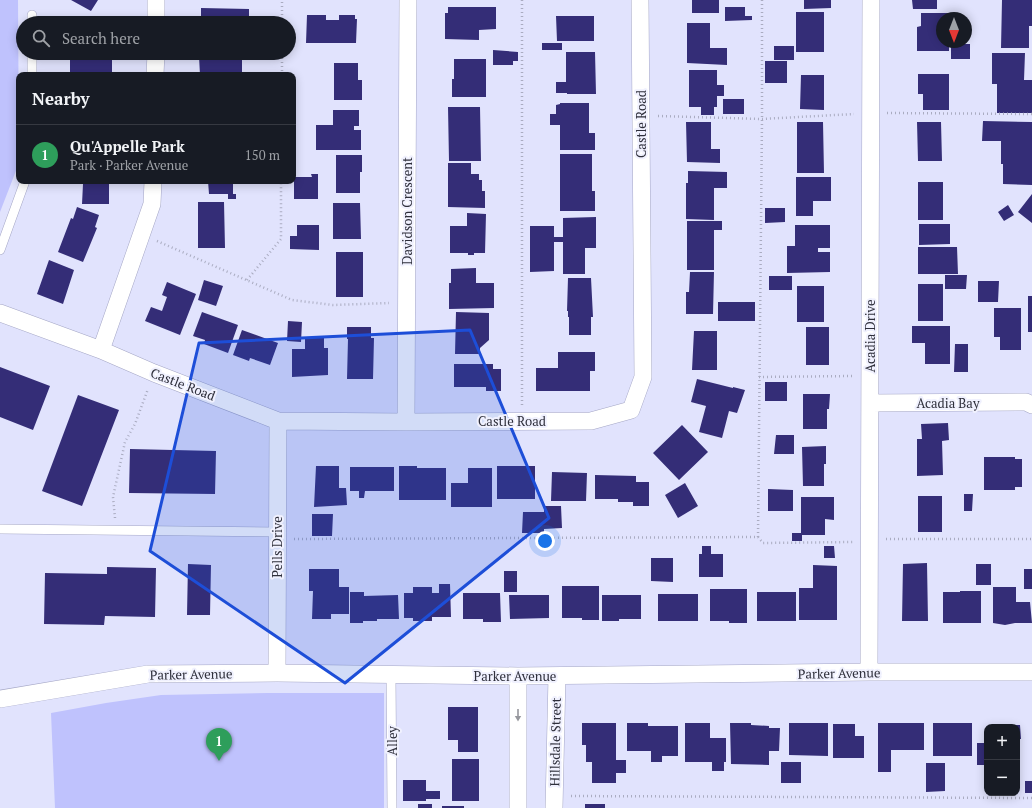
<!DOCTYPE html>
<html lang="en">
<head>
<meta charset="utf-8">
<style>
  :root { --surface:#171b24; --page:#242831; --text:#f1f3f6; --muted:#9ea1a6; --line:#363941; --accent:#926111 }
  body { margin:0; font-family:"PT Serif",serif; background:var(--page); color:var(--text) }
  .controls { position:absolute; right:12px; bottom:12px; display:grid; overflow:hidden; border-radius:8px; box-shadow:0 2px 10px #0003 }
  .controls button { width:36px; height:36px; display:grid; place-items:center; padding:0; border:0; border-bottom:1px solid var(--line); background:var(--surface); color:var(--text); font:20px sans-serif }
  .compass { position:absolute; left:936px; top:12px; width:36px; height:36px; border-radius:50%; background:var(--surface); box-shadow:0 2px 10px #0003; rotate:180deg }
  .you { position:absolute; left:545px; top:541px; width:14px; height:14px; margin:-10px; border:3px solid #fff; border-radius:50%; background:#1a73e8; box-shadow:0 0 0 6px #1a73e833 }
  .badge { display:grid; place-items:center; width:26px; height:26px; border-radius:50%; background:var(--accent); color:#fff; font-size:13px; font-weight:700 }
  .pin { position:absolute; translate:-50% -33px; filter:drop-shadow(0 1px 2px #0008) }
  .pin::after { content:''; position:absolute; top:21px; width:14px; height:12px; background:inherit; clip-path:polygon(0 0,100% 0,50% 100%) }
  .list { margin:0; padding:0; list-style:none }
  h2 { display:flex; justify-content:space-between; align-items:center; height:52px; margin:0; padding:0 16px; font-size:17px }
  h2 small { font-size:13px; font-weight:400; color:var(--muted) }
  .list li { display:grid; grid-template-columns:26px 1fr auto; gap:12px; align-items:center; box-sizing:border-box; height:60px; padding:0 16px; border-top:1px solid var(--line) }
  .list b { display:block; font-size:15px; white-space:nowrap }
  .list p { margin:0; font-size:13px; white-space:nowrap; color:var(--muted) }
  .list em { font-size:13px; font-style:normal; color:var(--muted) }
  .icon { flex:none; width:22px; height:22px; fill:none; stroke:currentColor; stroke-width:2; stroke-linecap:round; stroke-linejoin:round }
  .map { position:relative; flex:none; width:1032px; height:808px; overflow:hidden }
  .search { position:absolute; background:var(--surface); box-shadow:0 2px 10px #0003; left:16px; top:16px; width:280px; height:44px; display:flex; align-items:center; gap:10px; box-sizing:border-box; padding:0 14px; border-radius:22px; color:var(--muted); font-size:15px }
  .panel { position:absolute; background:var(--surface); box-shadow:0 2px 10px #0003; left:16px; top:72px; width:280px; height:112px; border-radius:8px }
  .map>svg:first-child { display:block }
  .green { fill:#bfc2fd }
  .building { fill:#342d77 }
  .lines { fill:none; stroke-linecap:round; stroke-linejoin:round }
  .lane-casing { stroke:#a5a7c6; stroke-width:10 }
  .street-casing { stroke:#a5a7c6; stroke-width:18 }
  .path { stroke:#aaacc1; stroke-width:2.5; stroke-dasharray:1 3; stroke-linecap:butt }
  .lane { stroke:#fff; stroke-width:9 }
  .street { stroke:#fff; stroke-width:17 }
  .oneway { fill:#96979d }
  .marked { fill:#1d4ed8; fill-opacity:0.2; stroke:#1d4ed8; stroke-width:3; stroke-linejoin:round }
  .labels { text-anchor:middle; stroke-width:4; stroke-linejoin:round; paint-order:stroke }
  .street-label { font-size:13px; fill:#2e2f3b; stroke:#f0f1fe }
</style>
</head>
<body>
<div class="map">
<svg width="1032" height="808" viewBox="0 0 1032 808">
  <rect width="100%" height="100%" fill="#e1e3fd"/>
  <path class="green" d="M0 0H18L19 163 0 212Z
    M268 693H384V808H55L51 713 106 703 161 695Z"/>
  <path class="building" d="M71 0H98L91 11Z
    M692 0H719V13H692Z
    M804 0H831V8L804 9Z
    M912 0H937V9H913Z
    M1002 0H1032V26H1029V48H1001Z
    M448 7H496V29L479 30V40L445 39V13H448Z
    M725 7H745V16H752V20L725 21Z
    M201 8 249 9V23H201Z
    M796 12H824V52H796Z
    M921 13H948V18H942V42H949V51H917V27L921 26Z
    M307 15H326V20H339V15H355V19H357L356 43H306Z
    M556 16H594V41H557Z
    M687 23H710V48H727V65L687 63Z
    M542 43H562V50H542Z
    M951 44H970V59H951Z
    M774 46H794V60H774Z
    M493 50 518 52V61H513V65H493Z
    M566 52H595L596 94H567V93H556V82H566Z
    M70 53H93V59H112V75H70Z
    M992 53H1025L1024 80H1032V113H997V84H992Z
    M242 55V75H200L199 56Z
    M454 59H486V97H452V79H454Z
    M765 61H787V83H765Z
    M334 63H358V80H362V100H334Z
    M689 70H717V85H724V96H717V107H714V115H701V107H689Z
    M918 74H949V110H923V94H918Z
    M801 75H824V110L800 109Z
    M723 99H744V114H723Z
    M560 103H589V133H595V150H560V125H550V114H556V105L560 104Z
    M448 107H480L481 161H449Z
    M333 110H359V126H354V130H361V150H316V125H333Z
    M983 121 1032 122V185L1003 184V164H1001V141H982Z
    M686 122H711V149H720V163L687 162Z
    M797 122H823L824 173H797Z
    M917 122H941L942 161H918Z
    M560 154H592V191H595V211H560Z
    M336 155H362V172H360V193H336Z
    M448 163H471V174H479V180H482V191H485V208L448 207Z
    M688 171 727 172V188H714V220L686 219V183H688Z
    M311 174H318V199H294V177H312Z
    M796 177H831V201H813V216H796Z
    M79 181H108V183H109V204H82L83 184H79Z
    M208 181H233V194H236V199H228V194H209Z
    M918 182H943V220H918Z
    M1032 194V223L1018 212Z
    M198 202H224L225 248H198Z
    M333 203H360L361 239H333Z
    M1008 205 1014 215 1004 221 998 212Z
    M77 207 99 215 95 227 97 228 83 262 58 252 71 218 73 219Z
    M765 208H785V222L765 223Z
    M467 213 486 214 485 253H474V255H468V253H450V226H467Z
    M596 217V248H585V274H563V242H554V271L530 272V226H554V237H563V218Z
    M687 221H722V230H714V270H687Z
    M919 224H950V244L919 245Z
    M297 225H319V250L290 249V236H297Z
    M795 225H830V248H818V252H830V272L787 273V246H795Z
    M918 247H957L958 274H918Z
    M336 252H363V297H336Z
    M49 260 74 270 63 304 37 294Z
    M476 268V283H494V308L449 309V283H451V269Z
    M690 272H714L713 314H686V292H689Z
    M945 275H967L966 289H945Z
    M769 276H792V290H769Z
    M568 278H591L593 317H591V335H569V317H568V311H567Z
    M204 280 223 286 216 306 198 300Z
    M978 281H999L998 302H978Z
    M167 282 196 294 180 335 145 321 151 307 162 311 167 297 162 295Z
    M918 284H943V321H918Z
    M797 286H824V322H797Z
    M1028 296H1032V332H1028Z
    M718 302H755V321H718Z
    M994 308H1021V350H1000V337H994Z
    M202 312 238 325 228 353 204 344 205 340 193 336Z
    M456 312 489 313V340L480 348V354H455Z
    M288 321 302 322 301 342 287 341Z
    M912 326H950V364H925V343H912Z
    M347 327H371V338H374L373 379H347L348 339H347Z
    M806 327H829V365H806Z
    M242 330 278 343 270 365 250 358 249 361 233 355Z
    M694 331H717V370H692Z
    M305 338H324V348H328V375L292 377V349H305Z
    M955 344H968V372H954Z
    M558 352H595V371H590V391H536V368H558Z
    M454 364H493V369H501V391H486V387H454Z
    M0 367 50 386 33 430 0 417Z
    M697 379 733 388V387L745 390 737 413 729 411 722 438 699 432 706 406 691 402Z
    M765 382H787V401H765Z
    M803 394H830L829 409H827V429H803Z
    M78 395 119 410 82 506 42 491Z
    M948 423 949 440 942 441 943 475 917 476V439H922L921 424Z
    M682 425 708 452 679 480 653 453Z
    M776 435H794V454H774Z
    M826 446V464H824V486H803L802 447Z
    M130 449 216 451 215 494 129 493Z
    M984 457H1015V459H1022V487H1015V490H984Z
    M316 466H339V488H346L347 505 314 507Z
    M399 466H417V468H446V500H399Z
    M497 466H535V499H497Z
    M350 467H394V491H365L364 498H359V491H350Z
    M468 468H492V507H451V483H468Z
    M552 472 587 473 586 501H551Z
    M595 475 636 476V482H649V506H633V502H618V499H595Z
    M685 483 698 506 678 518 665 495Z
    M768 489 793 490V511H768Z
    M964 494H973L972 511H964Z
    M918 496H942V532H918Z
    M801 497H834V520L825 519V535H802V541H792V533H801Z
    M544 506H561L562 528 544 529V533H522L523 512H544Z
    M312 514H333L332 536H312Z
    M702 546H711V554H723V577H699V554H702Z
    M824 546H834L835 558H824Z
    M651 558H673V582L651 581Z
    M927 563 928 621H902L903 564Z
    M188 564 211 565 210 615H187Z
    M976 564H991V585H976Z
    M813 565 837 566V620H799V588H813Z
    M107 567 156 568 155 617 105 616 104 625 44 624 45 573 107 574Z
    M309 569H339V587H349V614H331V619H312L313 591H309Z
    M1024 569H1032V589H1024Z
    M504 571H517V592H504Z
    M439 584H450L451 617H432V621H413V618H404V593H413V587H432V593H439Z
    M562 586H599V620H582V618H562Z
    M993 587H1016V602H1030L1032 623H1015L1005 625 993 623Z
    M710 589H747V623H729V621H710Z
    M960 591H981V623H943V592H960Z
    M350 592H364V596L398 595 399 619H377V621H363V623H350Z
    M757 592H796V621H757Z
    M463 593H500L501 622H483V619H463Z
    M658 594H698V621H658Z
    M509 595H549V618L510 619Z
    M602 595H641V619H619V621H602Z
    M448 707H478V752H458V740H448Z
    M582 723H616V760H626V773H616V783H592V762H586V745H582Z
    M627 723H648V726H678V756H662V762H651V751H627Z
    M685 723H710V738H726V762H724V771H712V762H685Z
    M730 723H751V725L769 726V728H780L779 751H769V765L731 764Z
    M789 723H828V756L789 755Z
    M878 723H924V750H891V772H878Z
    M933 723H972V756H933Z
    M833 724H855V736H864V758H833Z
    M998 725H1020L1021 739H1017V727H998Z
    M977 743H987V765H977Z
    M452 759H479V801H452Z
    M781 762H801V783H781Z
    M926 763H945V791L926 792Z
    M403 780H426V791H440V799H426V801H403Z
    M1025 781H1032V793H1025Z
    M418 804H432V808H418Z
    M585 804H605V808H585Z
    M442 806H464V808H442Z"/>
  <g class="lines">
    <g class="lane-casing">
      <path id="lane" d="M32 23V15
        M32 75V53
        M0 250 25 181
        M0 529 278 532
        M391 674 392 808"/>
    </g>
    <g class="street-casing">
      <path id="street" d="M156 23V0
        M155 75 156 53
        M0 313 101 350 154 373 278 421 406 422 591 421 631 410 643 377 640 0
        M101 350 152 204 153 181
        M870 403 1026 402 1032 405
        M406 422 408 0
        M869 672 871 0
        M277 673 278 421
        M518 676V808
        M0 699 148 674 277 673 518 676 869 672H1032
        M554 808 557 676"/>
    </g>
    <path class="path" d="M522 0V405
      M282 23V0
      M282 75V53
      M887 113 1032 114
      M658 116 762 119 854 114
      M157 241 292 300 333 305 389 303
      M247 280 281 239V181
      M759 377 853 376
      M115 518 113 497 125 442 135 424 148 389
      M758 537 762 119V0
      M294 539 758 537 763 543 853 542
      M886 539H1032
      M571 796 1032 798"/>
    <use href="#lane" class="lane"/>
    <use href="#street" class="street"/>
  </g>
  <defs><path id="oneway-solid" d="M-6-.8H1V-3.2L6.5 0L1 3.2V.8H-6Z"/></defs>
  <use class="oneway" href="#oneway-solid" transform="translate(518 715) rotate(90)"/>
  <path class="marked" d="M470 330 549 518 345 683 150 551 199 343Z"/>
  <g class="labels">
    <g class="street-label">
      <text transform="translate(641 124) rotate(-90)" y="5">Castle Road</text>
      <text transform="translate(407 211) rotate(-90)" y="5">Davidson Crescent</text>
      <text transform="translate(870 336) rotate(-90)" y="5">Acadia Drive</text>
      <text transform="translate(183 384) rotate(21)" y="5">Castle Road</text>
      <text x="948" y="408">Acadia Bay</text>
      <text x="512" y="426">Castle Road</text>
      <text transform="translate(277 547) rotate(-90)" y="5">Pells Drive</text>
      <text transform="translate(839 673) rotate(-1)" y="5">Parker Avenue</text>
      <text transform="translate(191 674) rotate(-1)" y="5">Parker Avenue</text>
      <text x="515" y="681">Parker Avenue</text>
      <text transform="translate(392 741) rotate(-90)" y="5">Alley</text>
      <text transform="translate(555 742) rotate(-89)" y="5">Hillsdale Street</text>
    </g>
  </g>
</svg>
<div class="controls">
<button>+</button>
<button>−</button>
</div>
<svg class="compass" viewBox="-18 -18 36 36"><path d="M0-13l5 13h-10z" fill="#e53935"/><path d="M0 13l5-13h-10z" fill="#9ea1a6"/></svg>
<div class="you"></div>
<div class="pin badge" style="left:219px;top:761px;background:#2e9e5b">1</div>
<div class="search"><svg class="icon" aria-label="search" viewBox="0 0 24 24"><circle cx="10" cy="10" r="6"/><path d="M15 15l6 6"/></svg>Search here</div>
<section class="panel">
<h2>Nearby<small></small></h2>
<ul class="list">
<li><span class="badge" style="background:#2e9e5b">1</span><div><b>Qu'Appelle Park</b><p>Park · Parker Avenue</p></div><em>150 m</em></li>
</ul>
</section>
</div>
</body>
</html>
